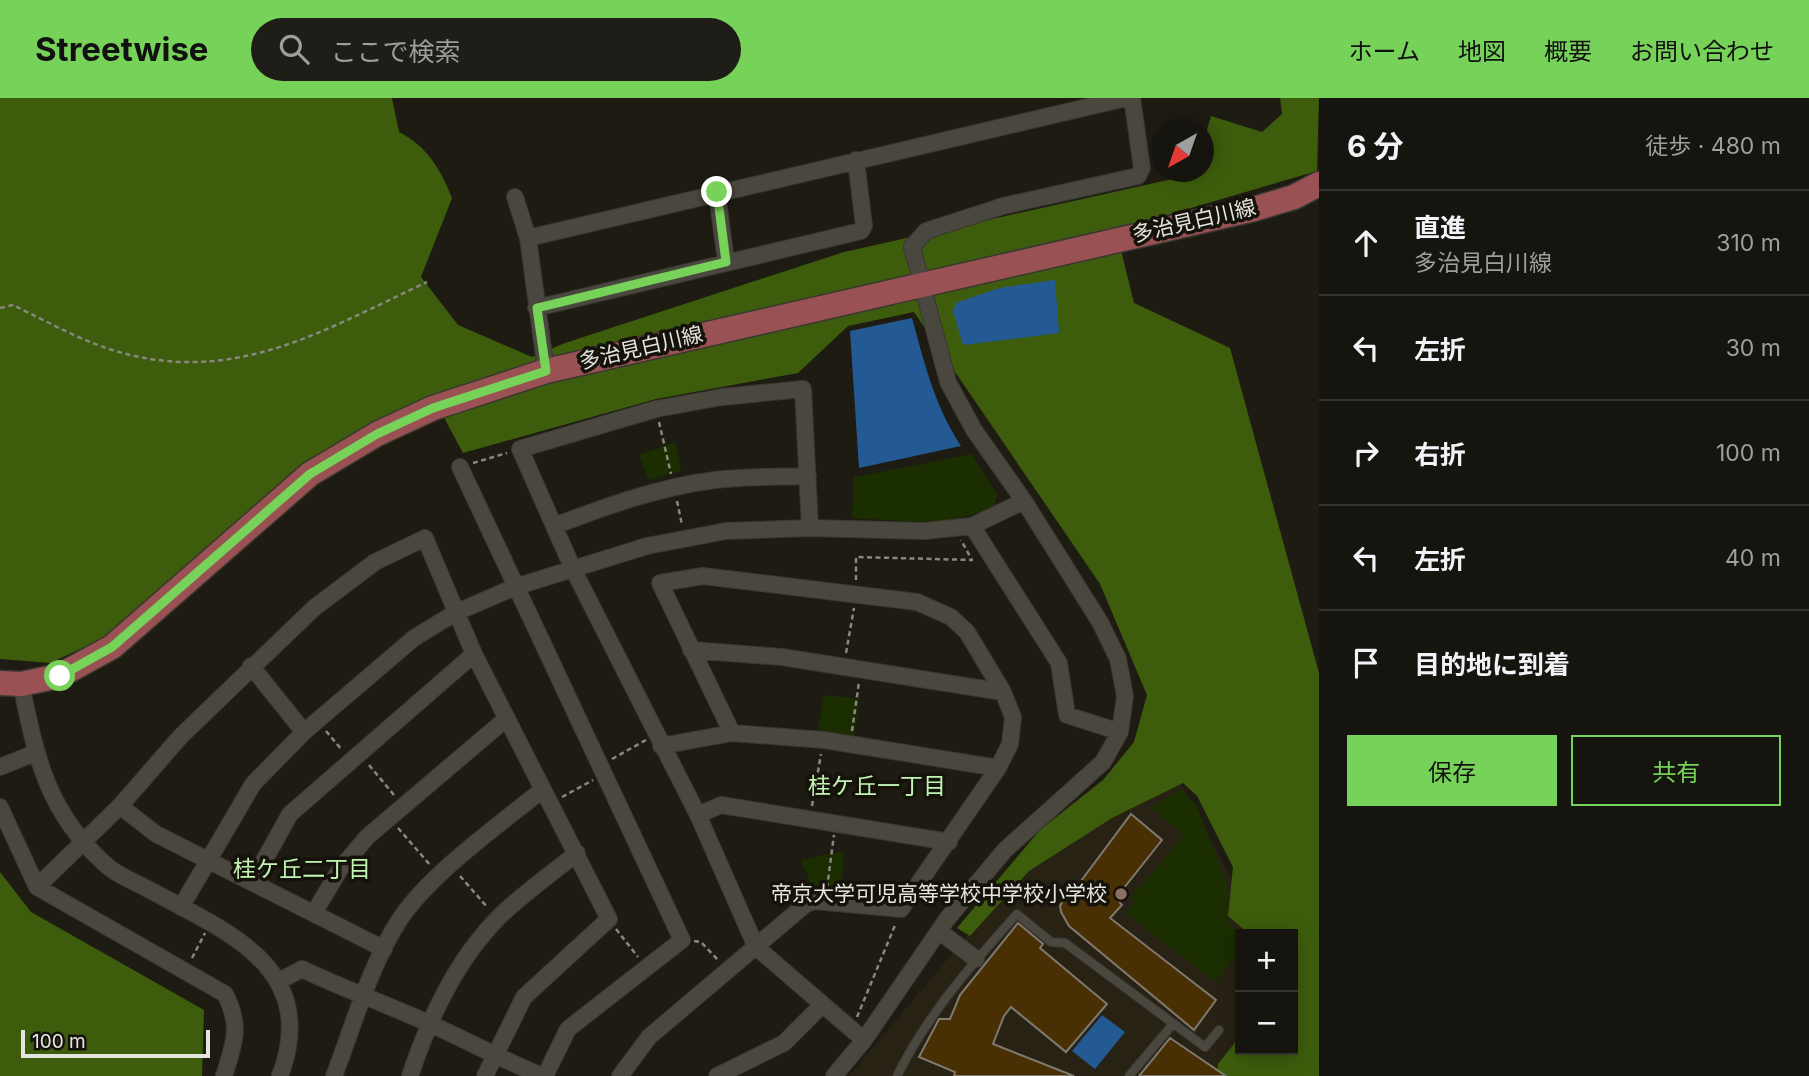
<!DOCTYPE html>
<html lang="ja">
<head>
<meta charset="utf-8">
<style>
  :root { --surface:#16140e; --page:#1f1d17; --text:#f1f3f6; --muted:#9e9e9e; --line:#35332e; --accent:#77d259 }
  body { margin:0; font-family:Inter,"Noto Sans JP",sans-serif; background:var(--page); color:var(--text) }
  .controls { position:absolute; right:21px; bottom:21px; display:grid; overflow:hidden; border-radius:0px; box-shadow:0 4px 18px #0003 }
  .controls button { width:63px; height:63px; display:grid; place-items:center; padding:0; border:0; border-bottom:2px solid var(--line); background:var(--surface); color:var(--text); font:35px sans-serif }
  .compass { position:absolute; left:1151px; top:21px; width:63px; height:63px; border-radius:50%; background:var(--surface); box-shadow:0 4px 18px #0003; rotate:220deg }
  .scale { position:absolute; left:21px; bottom:18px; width:189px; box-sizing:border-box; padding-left:7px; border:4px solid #e5e4de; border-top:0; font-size:19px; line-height:24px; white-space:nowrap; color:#e5e4de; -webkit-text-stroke:5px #14120a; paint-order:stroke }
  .stop { position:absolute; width:21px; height:21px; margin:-16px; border:5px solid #77d259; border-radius:50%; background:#fff }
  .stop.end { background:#77d259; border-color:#fff; box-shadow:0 2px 7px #0008 }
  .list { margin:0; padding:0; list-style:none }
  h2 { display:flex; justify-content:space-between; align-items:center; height:91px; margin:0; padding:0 28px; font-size:30px }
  h2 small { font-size:23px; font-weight:400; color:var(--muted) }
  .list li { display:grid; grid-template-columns:46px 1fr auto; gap:21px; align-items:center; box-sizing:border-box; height:105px; padding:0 28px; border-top:2px solid var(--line) }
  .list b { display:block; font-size:26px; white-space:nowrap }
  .list p { margin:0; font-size:23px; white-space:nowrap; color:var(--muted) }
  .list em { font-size:23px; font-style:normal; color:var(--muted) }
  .actions { display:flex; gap:14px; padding:21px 28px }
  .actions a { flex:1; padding:16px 0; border:2px solid var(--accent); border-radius:0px; text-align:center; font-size:24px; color:var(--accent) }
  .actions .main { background:var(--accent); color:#111 }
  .icon { flex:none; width:38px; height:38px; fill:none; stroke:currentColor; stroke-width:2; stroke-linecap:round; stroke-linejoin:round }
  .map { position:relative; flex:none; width:1319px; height:978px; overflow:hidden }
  header { display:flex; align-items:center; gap:42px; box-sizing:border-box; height:98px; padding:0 35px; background:var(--accent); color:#111 }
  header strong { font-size:33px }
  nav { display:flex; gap:38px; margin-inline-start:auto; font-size:24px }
  .search { width:490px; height:63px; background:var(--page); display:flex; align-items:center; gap:18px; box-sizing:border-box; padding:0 24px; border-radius:38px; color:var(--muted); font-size:26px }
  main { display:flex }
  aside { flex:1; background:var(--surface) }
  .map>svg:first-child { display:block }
  .built { fill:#272214 }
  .green { fill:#1a2e00 }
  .forest { fill:#3d5d0c }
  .water { fill:#235a94 }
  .building { fill:#493004; stroke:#7f7970; stroke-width:2 }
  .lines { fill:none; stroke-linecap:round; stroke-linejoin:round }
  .lane-casing { stroke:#393732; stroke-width:10 }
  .street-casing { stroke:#393732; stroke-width:18 }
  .primary-casing { stroke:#393732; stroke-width:27 }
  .path { stroke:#888780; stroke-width:2.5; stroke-dasharray:5 3.5; stroke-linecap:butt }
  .lane { stroke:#4a473e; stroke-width:8 }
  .street { stroke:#4a473e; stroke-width:16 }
  .primary { stroke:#9a5154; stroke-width:24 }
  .route { stroke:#77d259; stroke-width:9 }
  .education-dot { fill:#8d6e63; stroke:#14120a; stroke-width:2.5 }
  .labels { text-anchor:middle; stroke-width:7; stroke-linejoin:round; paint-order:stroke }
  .street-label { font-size:21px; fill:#e5e4de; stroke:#14120a }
  .poi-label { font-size:21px; fill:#e5e4de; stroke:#14120a; text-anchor:end }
  .neighbourhood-label { font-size:23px; fill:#c1f3b2; stroke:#14120a }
</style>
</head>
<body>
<header>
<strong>Streetwise</strong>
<div class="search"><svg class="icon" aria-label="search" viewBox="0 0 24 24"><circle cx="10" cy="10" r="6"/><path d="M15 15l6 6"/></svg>ここで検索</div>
<nav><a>ホーム</a><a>地図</a><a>概要</a><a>お問い合わせ</a></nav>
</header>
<main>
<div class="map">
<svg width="1319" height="978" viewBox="0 0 1319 978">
  <rect width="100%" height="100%" fill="#1e1b13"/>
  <path class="built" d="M1178 680 1261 836H1240V952L1254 978H849L1036 756Z"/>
  <path class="green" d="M675 344 681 373 649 382 639 357Z
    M972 356 997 396 994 411 938 425 852 420 854 379Z
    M824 597 859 601 854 638 818 633Z
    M1180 691 1196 707 1228 788 1227 823 1241 836 1240 851 1216 884 1126 815 1135 805 1131 800 1184 737 1151 710Z
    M844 753 841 792 816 797 801 762Z"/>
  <path class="forest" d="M0 0H392L399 34C427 48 441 72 452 100L421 179 458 227 532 259 565 245 844 154 1204 74V42L1211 18 1262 34 1282 16 1280 0H1319L1317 73 1116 132 1134 205 1230 250 1319 575V978H1217L1218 966 1240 938V952H1293V836H1249L1228 818 1233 769 1197 698 1183 685 1112 720 1029 773 970 838 957 830 1040 732 1103 682 1134 644 1147 597 1100 486 914 214 848 228 798 275 656 301 463 355 434 301 106 539 50 565 0 561Z
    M0 774 31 814 204 912 202 978H0Z"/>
  <path class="water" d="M1055 182 1059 235 963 247 953 213 956 205 999 190Z
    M912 220C924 264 935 309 961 348L859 370 850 233Z
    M1102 917 1125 934 1095 971 1072 953Z"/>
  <path class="building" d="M1131 716 1162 742 1116 800 1122 807 1110 820 1216 902 1194 932 1069 828 1061 814 1060 808 1068 794 1075 791Z
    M1018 825 1043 846 1040 850 1107 906 1066 954 1011 909 1004 918 993 946 1074 978H954L955 974 919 959 939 921H950L960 897Z
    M1170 940 1226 978H1139Z"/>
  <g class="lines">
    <g class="lane-casing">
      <path id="lane" d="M897 978C927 917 972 866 1017 816L1051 844 1065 845 1205 949 1219 932
        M1129 978 1173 926"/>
    </g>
    <g class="street-casing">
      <path id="street" d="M717 95 726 164
        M515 99 528 140 546 273
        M528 140 1126 0
        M536 210 861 133 864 128 856 62
        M460 369 682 842 568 931 545 978
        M554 428C607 408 659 389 715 382 746 378 777 379 808 378
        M972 428 1059 565 1067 617 1120 634
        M810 430 803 291 722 299 656 311 520 351 573 471 698 717 756 849 864 942
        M691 552 782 559 1003 594
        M251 568 304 634
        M21 586C36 659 47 714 105 766 116 777 133 783 146 790 225 833 321 868 280 978
        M661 648 732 635 824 642 998 670
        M0 669 35 655
        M120 708 156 736 384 851
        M0 709 37 789 225 896C242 929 234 945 224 978
        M698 717 721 707 949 744
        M252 784 290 716 474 556
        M37 789 120 708 181 638 314 510 375 464 425 440 474 556 609 821 524 899 485 978
        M181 809 253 686 304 634 414 540 455 515 515 489 647 448 726 433 810 430 924 433 972 428 1024 403
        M314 815 340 771 367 739 507 620
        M939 833 976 861
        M279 883 302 871C344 891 386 906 428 925 466 942 503 962 542 978
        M334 978C354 926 370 867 400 821 431 775 499 727 542 692
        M410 978C429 921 455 864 498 820 522 796 551 776 577 755
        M620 978 649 939 806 806 815 803 901 811 998 670 1010 646 1013 619 1003 594 967 534 951 519 917 504 703 478 660 485 732 635
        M717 978 784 945 822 907
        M834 978 864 942 947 821 1005 752 1103 664 1120 634 1125 598 1118 561 1100 524 1024 403 974 332 948 284 912 149 926 133 1003 108 1138 78 1142 70 1132 0"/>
    </g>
    <g class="primary-casing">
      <path id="primary" d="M0 585 21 586 59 578 112 549 310 376 377 336 433 310 546 273 1254 111 1294 99 1319 86"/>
    </g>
    <path class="path" d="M0 210 13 207C44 222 76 240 109 251 231 290 320 234 427 184
      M659 324 671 376
      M473 365 507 355
      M677 403 682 427
      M856 482V459L972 462 961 442
      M846 555 854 510
      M326 633 342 652
      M852 633 859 584
      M612 661 646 642
      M369 667 394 697
      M562 699 593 682
      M812 708 821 656
      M398 730 431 768
      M460 778 488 810
      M827 790 834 737
      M616 831 638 859
      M694 843 701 844 718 862
      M192 860 205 835
      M857 919 896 825"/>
    <use href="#lane" class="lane"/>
    <use href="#street" class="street"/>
    <use href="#primary" class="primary"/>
  </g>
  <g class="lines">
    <path class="route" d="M60 578 112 549 310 376 377 336 433 310 546 273 537 210 726 164 717 94"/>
  </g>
  <circle class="education-dot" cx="1121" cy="796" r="7"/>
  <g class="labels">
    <g class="street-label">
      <text transform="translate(1194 123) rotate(-13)" y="7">多治見白川線</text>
      <text transform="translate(641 250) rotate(-13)" y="7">多治見白川線</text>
    </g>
    <g class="poi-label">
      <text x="1107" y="803">帝京大学可児高等学校中学校小学校</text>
    </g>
    <g class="neighbourhood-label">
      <text x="877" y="696">桂ケ丘一丁目</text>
      <text x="302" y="779">桂ケ丘二丁目</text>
    </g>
  </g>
</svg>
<div class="controls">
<button>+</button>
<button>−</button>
</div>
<svg class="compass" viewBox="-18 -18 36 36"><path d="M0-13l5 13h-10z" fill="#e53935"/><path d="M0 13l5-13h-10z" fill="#9e9e9e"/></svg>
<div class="scale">100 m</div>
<div class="stop" style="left:60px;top:578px"></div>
<div class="stop end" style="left:717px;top:94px"></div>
</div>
<aside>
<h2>6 分<small>徒歩 · 480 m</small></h2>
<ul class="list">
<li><svg class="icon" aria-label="ahead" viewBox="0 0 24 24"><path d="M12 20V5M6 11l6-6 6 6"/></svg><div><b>直進</b><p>多治見白川線</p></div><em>310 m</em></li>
<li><svg class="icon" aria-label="left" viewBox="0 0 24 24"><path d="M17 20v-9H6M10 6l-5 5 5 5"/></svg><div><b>左折</b></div><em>30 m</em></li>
<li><svg class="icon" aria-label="right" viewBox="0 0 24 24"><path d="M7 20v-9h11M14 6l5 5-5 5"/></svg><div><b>右折</b></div><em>100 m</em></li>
<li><svg class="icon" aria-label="left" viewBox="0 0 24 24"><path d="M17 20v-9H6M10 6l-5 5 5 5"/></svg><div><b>左折</b></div><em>40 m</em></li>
<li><svg class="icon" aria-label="arrive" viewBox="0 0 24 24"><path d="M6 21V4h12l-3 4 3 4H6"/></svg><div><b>目的地に到着</b></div></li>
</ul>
<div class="actions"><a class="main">保存</a><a>共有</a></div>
</aside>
</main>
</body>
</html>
